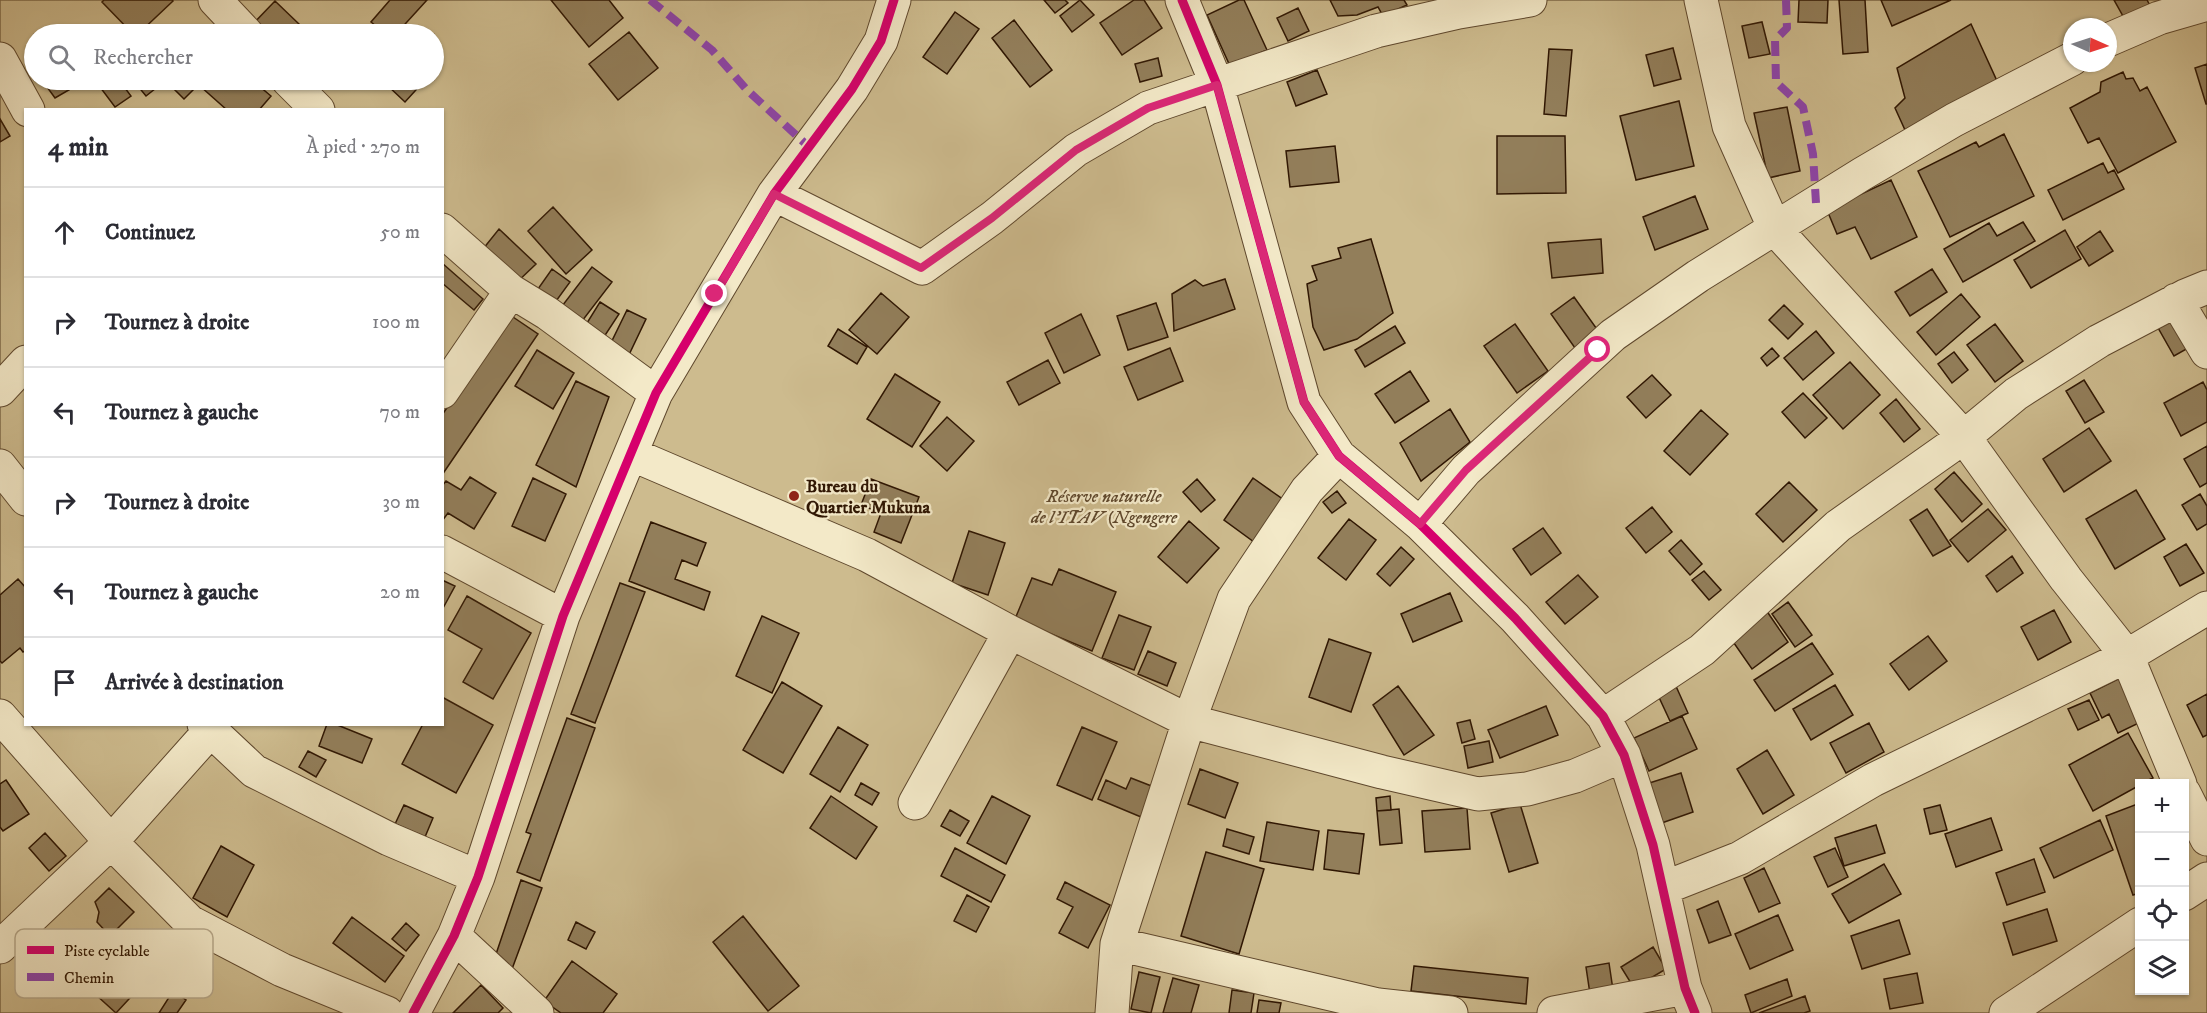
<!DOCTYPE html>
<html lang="fr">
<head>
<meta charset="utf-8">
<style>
  :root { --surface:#fff; --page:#f2f2f3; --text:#2b2b33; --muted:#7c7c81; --line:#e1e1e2 }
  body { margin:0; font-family:"IM FELL DW Pica",serif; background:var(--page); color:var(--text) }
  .controls { position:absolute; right:18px; bottom:18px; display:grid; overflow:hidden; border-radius:0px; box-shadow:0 2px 4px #0004 }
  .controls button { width:54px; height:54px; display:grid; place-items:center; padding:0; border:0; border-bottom:2px solid var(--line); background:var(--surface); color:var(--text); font:30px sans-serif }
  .compass { position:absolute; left:2063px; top:18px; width:54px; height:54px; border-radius:50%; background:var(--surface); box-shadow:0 2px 4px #0004; rotate:93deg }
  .stop { position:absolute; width:18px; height:18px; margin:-14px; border:4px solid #db2777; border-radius:50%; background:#fff }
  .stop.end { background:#db2777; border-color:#fff; box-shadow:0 2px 6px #0008 }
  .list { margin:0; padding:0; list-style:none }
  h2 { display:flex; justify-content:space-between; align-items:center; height:78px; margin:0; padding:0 24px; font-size:26px }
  h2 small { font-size:20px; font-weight:400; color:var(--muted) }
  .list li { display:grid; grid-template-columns:39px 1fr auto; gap:18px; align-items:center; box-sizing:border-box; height:90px; padding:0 24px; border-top:2px solid var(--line) }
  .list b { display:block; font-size:22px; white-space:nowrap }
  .list em { font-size:20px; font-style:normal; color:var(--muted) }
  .icon { flex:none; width:33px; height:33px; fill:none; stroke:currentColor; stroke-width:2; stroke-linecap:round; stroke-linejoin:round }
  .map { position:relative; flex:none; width:2207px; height:1013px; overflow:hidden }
  .search { position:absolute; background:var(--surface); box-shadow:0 2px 4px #0004; left:24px; top:24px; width:420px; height:66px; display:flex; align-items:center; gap:15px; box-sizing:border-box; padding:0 21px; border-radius:33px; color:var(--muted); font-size:22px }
  .panel { position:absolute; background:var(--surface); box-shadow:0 2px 4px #0004; left:24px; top:108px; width:420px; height:618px; border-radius:0px }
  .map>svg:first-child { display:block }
  .green { fill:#cdbb8e; stroke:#7e6948; stroke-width:1.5; fill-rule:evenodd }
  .building { fill:#927e5a; stroke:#301703; stroke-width:1.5 }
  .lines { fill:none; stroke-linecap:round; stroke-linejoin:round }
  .minor-casing { stroke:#5f482d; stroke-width:35 }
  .minor { stroke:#f3e9c8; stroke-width:33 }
  .quiet { stroke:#8e44ad; stroke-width:8; stroke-dasharray:15 8; stroke-linecap:butt }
  .cycleway-casing { stroke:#f3e9c8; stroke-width:13 }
  .cycleway { stroke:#d6006c; stroke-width:9 }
  .route { stroke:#db2777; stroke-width:8 }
  .poi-dot { fill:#8f2418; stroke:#f3e9c8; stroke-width:2 }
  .labels { text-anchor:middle; stroke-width:4.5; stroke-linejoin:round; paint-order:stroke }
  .poi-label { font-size:18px; font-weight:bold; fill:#301703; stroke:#f3e9c8; text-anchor:start }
  .park-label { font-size:18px; font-style:italic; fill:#5f482d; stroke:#f3e9c8 }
  .key { fill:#f3e9c8; stroke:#b8aa8d; stroke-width:1.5 }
  .key-label { font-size:16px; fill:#301703 }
</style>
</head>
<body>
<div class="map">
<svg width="2207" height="1013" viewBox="0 0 2207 1013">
  <rect width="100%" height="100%" fill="#edddaa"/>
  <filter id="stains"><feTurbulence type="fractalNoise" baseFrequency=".00333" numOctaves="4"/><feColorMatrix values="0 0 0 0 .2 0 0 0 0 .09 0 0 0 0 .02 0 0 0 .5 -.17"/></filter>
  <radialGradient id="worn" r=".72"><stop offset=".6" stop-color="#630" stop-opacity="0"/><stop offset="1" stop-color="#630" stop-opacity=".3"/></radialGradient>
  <path class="green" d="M0 0H2207V1013H0ZM2072 27H2108V63H2072ZM34 34H434V80H34ZM26 110H442V724H26ZM2140 784H2184V990H2140Z"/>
  <path class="building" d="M104 0H172L173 1 138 34H133L102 2Z
    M390 0H427L396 34H386L371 22Z
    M551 0H609L623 18 589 47Z
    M1044 0H1065L1068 3 1055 13Z
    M1080 0 1094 15 1072 32 1060 16Z
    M1134 0H1144L1162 28 1122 55 1100 23Z
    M1239 0H1244L1267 50 1230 66 1207 15Z
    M1330 0H1404L1407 5 1383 16 1378 7 1357 15 1338 16Z
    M1799 0H1828L1827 23 1798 22Z
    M1839 0H1865L1868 52 1843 54Z
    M1881 0H1951L1892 26Z
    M2114 0H2147L2153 11 2128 25Z
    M275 1 300 25 291 34H259L251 26Z
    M1298 8 1309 31 1288 41 1277 18Z
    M955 12 979 29 947 74 923 57Z
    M1014 20 1052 70 1030 87 992 38Z
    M1762 22 1770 54 1749 58 1742 26Z
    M1971 24 1997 81 1905 130 1895 108 1905 98 1897 68Z
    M629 32 658 68 618 100 589 64Z
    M1673 48 1681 79 1654 86 1646 55Z
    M1549 49 1572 50 1566 116 1544 114Z
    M1158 58 1162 76 1140 82 1135 64Z
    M2207 64V104H2206L2195 68Z
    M1317 70 1327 94 1296 106 1287 82Z
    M2123 72 2126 79 2133 78 2140 91 2147 87 2176 142 2118 173 2099 138 2088 143 2070 108 2100 92 2101 82Z
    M42 80H86L55 98Z
    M102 80H119L131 96 115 107 97 83Z
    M133 80H163L165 81 146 96Z
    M186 80 195 88 184 99 175 90Z
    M206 80H252L271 96 259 110H227L200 86Z
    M310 80H330L321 89Z
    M392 80H425L405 102 387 85Z
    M1679 101 1694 166 1636 180 1620 116Z
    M1787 107 1800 171 1768 178 1754 113Z
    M0 119 10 136 0 142Z
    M2004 134 2034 196 1950 237 1918 171 1976 142 1979 147Z
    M1497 136H1565L1566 193 1497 194Z
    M1335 146 1339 182 1290 187 1286 151Z
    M2103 163 2108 173 2114 170 2124 189 2063 220 2048 190Z
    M1891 180 1917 237 1871 259 1855 227 1837 234 1827 210Z
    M1695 196 1708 229 1655 250 1643 217Z
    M553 207 592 250 566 274 528 231Z
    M2023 222 2035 241 1963 282 1944 249 1989 223 1997 236Z
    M499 229 536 264 514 285 479 254Z
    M2065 230 2081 259 2031 288 2014 260Z
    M2100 231 2113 251 2089 266 2077 247Z
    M1371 239 1393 313 1357 339 1324 350 1313 327 1307 284 1317 280 1312 266 1341 258 1338 248Z
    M1601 239 1603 273 1552 278 1548 243Z
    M442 263 483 299 474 310 442 283Z
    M592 267 612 282 579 325 559 310Z
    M552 269 570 282 551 308 533 296Z
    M1932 269 1947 292 1910 316 1895 292Z
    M1225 279 1235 309 1174 331 1172 294 1195 280 1203 286Z
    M881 293 909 317 877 354 849 330Z
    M1961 294 1980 317 1936 355 1917 332Z
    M1574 297 1599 332 1575 348 1551 314Z
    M600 302 619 314 600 343 582 331Z
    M1156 303 1168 337 1128 350 1117 316Z
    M1784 305 1803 324 1788 339 1769 320Z
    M627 310 646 319 626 361 607 351Z
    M1081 314 1100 355 1064 373 1045 333Z
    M510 315 538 334 442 475V415Z
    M2173 317 2190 347 2174 356 2157 326Z
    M1515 324 1548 371 1517 393 1484 346Z
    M1995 324 2023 361 1995 382 1967 345Z
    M1395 326 1405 343 1365 367 1355 350Z
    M838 329 867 347 857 364 828 346Z
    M1816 331 1834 353 1803 380 1784 358Z
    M1170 348 1183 381 1138 400 1124 367Z
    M1772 348 1779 356 1767 366 1761 358Z
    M537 350 574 373 553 409 515 386Z
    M1954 352 1968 370 1952 383 1938 364Z
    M1048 360 1060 383 1019 405 1007 382Z
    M1850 362 1880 395 1843 429 1813 395Z
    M1410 371 1429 401 1395 423 1375 394Z
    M895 374 940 402 912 447 867 419Z
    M1652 375 1671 395 1646 418 1627 397Z
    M2084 380 2104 412 2085 423 2066 391Z
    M576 381 609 397 576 487 536 465Z
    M2203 382 2207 390V422L2181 436 2164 403Z
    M1803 393 1827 418 1805 438 1782 412Z
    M1896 399 1920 429 1904 442 1880 413Z
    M1450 409 1470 442 1421 481 1400 443Z
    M1701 410 1728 434 1690 475 1664 451Z
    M947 417 974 441 947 471 920 446Z
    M2089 428 2111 461 2064 492 2043 459Z
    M2207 446V483L2200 487 2184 459Z
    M1954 472 1982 504 1962 522 1935 489Z
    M470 477 496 493 474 529 448 513 442 521V486L446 481 461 490Z
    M533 478 566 494 545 541 512 526Z
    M1253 478 1284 500 1254 542 1224 520Z
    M871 479 919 497 901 543 874 532 881 513 861 505Z
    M1197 479 1215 500 1201 512 1183 492Z
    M1789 482 1817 510 1783 542 1756 514Z
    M2136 490 2165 539 2115 569 2086 519Z
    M1337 491 1346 503 1332 513 1323 502Z
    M2200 494 2207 506V524L2197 530 2182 505Z
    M1652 507 1672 532 1646 553 1626 528Z
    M1927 509 1951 546 1933 556 1910 520Z
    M1988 509 2006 530 1968 562 1950 540Z
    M1349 519 1376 540 1346 580 1318 558Z
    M1189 521 1219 548 1187 583 1158 557Z
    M651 522 706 543 697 566 682 560 675 579 710 592 704 610 629 581Z
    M1543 528 1561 553 1531 575 1513 549Z
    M969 531 1005 543 988 595 952 583Z
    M1681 540 1702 564 1690 575 1669 551Z
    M2186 544 2204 573 2180 586 2164 557Z
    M1401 547 1414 559 1390 586 1377 574Z
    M2012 556 2023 573 1997 592 1986 576Z
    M1059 569 1116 592 1092 651 1015 619 1032 578 1052 585Z
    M1704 571 1721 590 1709 600 1692 580Z
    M1578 575 1598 597 1565 624 1546 602Z
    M18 579 26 588V650L23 652 20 648 2 663 0 661V595Z
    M442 580 455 586 442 610Z
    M620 583 645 592 595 723 571 714Z
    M1450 593 1462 621 1413 642 1401 614Z
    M467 596 531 633 493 699 463 682 482 649 448 630Z
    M1788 602 1812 635 1795 647 1772 614Z
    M1766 610 1788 642 1752 669 1729 636Z
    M2054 610 2071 642 2038 660 2021 627Z
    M1119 615 1151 627 1134 670 1102 658Z
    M762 616 799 633 772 693 736 676Z
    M1928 636 1947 661 1909 690 1890 664Z
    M1329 639 1371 653 1351 712 1309 697Z
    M1812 643 1833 674 1775 711 1754 680Z
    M1148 651 1176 663 1167 686 1138 674Z
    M2122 677 2143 721 2118 733 2109 714 2102 718 2090 693Z
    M782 682 822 706 783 773 743 750Z
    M1675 684 1688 713 1670 721 1657 693Z
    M1835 685 1853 715 1811 740 1793 709Z
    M1398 686 1434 735 1404 755 1373 705Z
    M2207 694V735L2203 737 2187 705Z
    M442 697 493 725 456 793 402 764 423 724H442Z
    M2089 700 2099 720 2078 730 2068 709Z
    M1546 706 1558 735 1500 758 1488 730Z
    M1682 716 1697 749 1649 771 1634 738Z
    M567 718 595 728 540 881 517 872 531 834 526 832Z
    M1470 720 1475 739 1462 743 1457 723Z
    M1869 723 1884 752 1846 773 1830 743Z
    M327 724H335L372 739 362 763 319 746Z
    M838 727 868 745 840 792 810 774Z
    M1082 727 1117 742 1092 800 1057 785Z
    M2128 733 2153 778 2140 784V785L2093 811 2069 765Z
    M1489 741 1493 762 1468 768 1464 746Z
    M1767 750 1794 795 1763 814 1737 769Z
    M308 751 326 760 316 777 299 767Z
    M1200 769 1238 783 1225 818 1188 804Z
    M1681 773 1693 812 1656 825 1643 785Z
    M1131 778 1154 787 1141 817 1098 799 1106 780 1126 789Z
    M6 780 29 814 3 831 0 827V784Z
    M861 783 879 793 872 805 855 795Z
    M831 796 877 827 856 859 810 828Z
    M992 796 1030 816 1006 864 967 843Z
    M1390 796 1391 810 1377 811 1376 798Z
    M2140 803V893L2133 895 2106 816Z
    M1520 804 1538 863 1509 872 1491 813Z
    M404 805 433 818 425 837 395 824Z
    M1940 805 1947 830 1930 834 1924 809Z
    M1467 808 1470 849 1425 852 1422 811Z
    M1399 809 1402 843 1380 845 1377 811Z
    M950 810 969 821 960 836 941 826Z
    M1991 818 2002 850 1956 867 1945 834Z
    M2100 820 2113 850 2054 878 2040 848Z
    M1267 822 1319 831 1313 870 1260 861Z
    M1876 825 1885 853 1844 866 1835 838Z
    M1227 829 1254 837 1249 854 1223 846Z
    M1328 830 1364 834 1359 874 1324 869Z
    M45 833 66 856 49 871 29 848Z
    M221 846 254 865 227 917 193 898Z
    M955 848 1005 875 991 902 941 876Z
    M1835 848 1848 877 1828 887 1814 857Z
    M1206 852 1264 869 1239 954 1181 936Z
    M2034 859 2045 892 2007 905 1996 873Z
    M1884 864 1901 894 1849 923 1832 894Z
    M1764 868 1780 903 1759 912 1744 878Z
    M521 880 542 888 512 969 493 963Z
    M1065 882 1110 905 1088 948 1059 933 1073 907 1057 899Z
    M109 888 134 912 110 936 97 922 99 912 95 902Z
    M967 895 989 907 976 932 954 921Z
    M1718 901 1731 935 1709 943 1697 910Z
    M2047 909 2057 941 2013 955 2003 923Z
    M1778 915 1793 950 1750 969 1735 934Z
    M743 916 799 986 768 1011 713 942Z
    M352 917 404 956 385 982 333 943Z
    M1899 920 1910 954 1862 969 1851 936Z
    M576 922 595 932 586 949 568 940Z
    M406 923 419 935 406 951 392 939Z
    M1653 947 1666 969 1634 988 1621 967Z
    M572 961 617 994 603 1013H561L544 1001Z
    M1609 963 1613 990 1590 994 1586 967Z
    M121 966 141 986 116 1013 95 994Z
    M1414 966 1528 978 1526 1004 1411 991Z
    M1139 972 1160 977 1151 1013 1131 1009Z
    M1917 973 1923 1003 1890 1009 1884 979Z
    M1173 978 1199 985 1191 1013H1163Z
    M1787 979 1792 996 1751 1013 1745 995Z
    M481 985 503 1008 498 1013H453Z
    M1232 990 1254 993 1251 1013H1229Z
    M173 991 186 1000 177 1013H159Z
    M1805 996 1810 1011 1804 1013H1759Z
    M1259 1000 1281 1003 1279 1013H1257Z"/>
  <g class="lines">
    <g class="minor-casing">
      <path id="minor" d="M215 0 247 34
        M1182 0 1217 85 1304 402 1339 456 1420 524 1515 618 1603 716 1624 755 1653 845 1685 988 1695 1013
        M1701 0 1729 126 1775 229 1964 437 2066 579 2127 656 2180 784
        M2108 40 2159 18 2207 4
        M0 59 28 110
        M288 80 318 110
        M774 194 922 268 992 218 1076 150 1148 108 1376 31 1459 12 1530 0
        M442 230 511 291 547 313 656 393
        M2176 300 2207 352
        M0 390 26 362
        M442 392 511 291
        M631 454 867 555 1010 632 1189 721 1382 772 1478 794 1527 789 1575 776 1624 755
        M0 466 26 499
        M1420 524 1466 470 1613 335 1698 276 1862 174 1954 120 2072 59
        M442 552 563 616
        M0 716 111 842 190 922 282 970 387 1013
        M1603 716 1702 650 1838 526 1964 437 2016 394 2099 341 2185 296 2207 287
        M204 724 254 771 389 839 478 877
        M2184 793 2207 839
        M915 803 1010 632
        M1664 888 1740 858 1873 780 2127 656 2207 608
        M2184 894 2207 879
        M454 936 537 1013
        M1117 944 1378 1005 1451 1013
        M0 947 111 842 210 731
        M413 1013 454 936 478 877 563 616 656 393 774 194 852 89 881 41 894 0
        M1112 1013 1117 944 1189 721 1234 599 1307 490 1339 456
        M1554 1013 1685 988
        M2006 1013 2140 924"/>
    </g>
    <use href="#minor" class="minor"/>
    <path class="quiet" d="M650 0 712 50 747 90 809 147
      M1786 0 1787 28 1775 40 1776 82 1803 107 1813 154 1816 203"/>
    <g class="cycleway-casing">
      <path id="cycleway" d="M1182 0 1217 85 1304 402 1339 456 1420 524 1515 618 1603 716 1624 755 1653 845 1685 988 1695 1013
        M413 1013 454 936 478 877 563 616 656 393 774 194 852 89 881 41 894 0"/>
    </g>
    <use href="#cycleway" class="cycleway"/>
  </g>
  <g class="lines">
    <path class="route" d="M715 294 774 194 921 268 992 218 1076 150 1148 108 1217 85 1304 402 1339 456 1420 524 1466 470 1598 350"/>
  </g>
  <circle class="poi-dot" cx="794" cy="496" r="6"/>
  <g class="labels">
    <g class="poi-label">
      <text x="806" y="492">Bureau du<tspan x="806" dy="21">Quartier Mukuna</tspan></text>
    </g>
    <g class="park-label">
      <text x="1104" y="502">Réserve naturelle<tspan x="1104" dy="21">de l'ITAV (Ngengere</tspan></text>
    </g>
  </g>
  <rect x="15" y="929" width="198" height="69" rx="9" class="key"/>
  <rect x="27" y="946" width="27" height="8" fill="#d6006c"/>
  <rect x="27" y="973" width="27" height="8" fill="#8e44ad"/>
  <g class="key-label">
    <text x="64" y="956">Piste cyclable</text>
    <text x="64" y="983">Chemin</text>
  </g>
  <rect width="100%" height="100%" filter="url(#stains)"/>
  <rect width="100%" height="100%" fill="url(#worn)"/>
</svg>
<div class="controls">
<button>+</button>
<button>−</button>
<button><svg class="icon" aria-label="locate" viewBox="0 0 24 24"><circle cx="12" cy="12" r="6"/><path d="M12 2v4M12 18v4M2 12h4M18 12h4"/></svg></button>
<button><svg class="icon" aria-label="layers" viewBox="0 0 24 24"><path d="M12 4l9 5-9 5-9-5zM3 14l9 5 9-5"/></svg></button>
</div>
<svg class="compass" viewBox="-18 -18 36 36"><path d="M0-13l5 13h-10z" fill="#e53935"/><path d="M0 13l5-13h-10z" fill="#7c7c81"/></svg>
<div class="stop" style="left:1598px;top:350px"></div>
<div class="stop end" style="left:715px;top:294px"></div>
<div class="search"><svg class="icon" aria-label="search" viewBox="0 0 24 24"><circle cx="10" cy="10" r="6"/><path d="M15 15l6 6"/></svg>Rechercher</div>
<section class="panel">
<h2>4 min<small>À pied · 270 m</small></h2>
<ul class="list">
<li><svg class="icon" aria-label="ahead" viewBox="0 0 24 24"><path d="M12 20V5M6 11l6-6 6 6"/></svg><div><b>Continuez</b></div><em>50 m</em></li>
<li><svg class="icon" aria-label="right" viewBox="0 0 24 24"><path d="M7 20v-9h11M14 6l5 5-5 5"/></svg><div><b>Tournez à droite</b></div><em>100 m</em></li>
<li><svg class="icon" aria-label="left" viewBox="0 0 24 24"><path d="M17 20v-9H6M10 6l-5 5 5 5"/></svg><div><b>Tournez à gauche</b></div><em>70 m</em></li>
<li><svg class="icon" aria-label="right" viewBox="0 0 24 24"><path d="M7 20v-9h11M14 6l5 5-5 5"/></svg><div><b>Tournez à droite</b></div><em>30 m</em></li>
<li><svg class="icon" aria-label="left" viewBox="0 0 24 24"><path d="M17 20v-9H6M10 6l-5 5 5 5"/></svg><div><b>Tournez à gauche</b></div><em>20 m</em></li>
<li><svg class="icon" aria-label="arrive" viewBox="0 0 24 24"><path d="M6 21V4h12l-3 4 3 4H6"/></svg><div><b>Arrivée à destination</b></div></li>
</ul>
</section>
</div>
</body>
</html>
